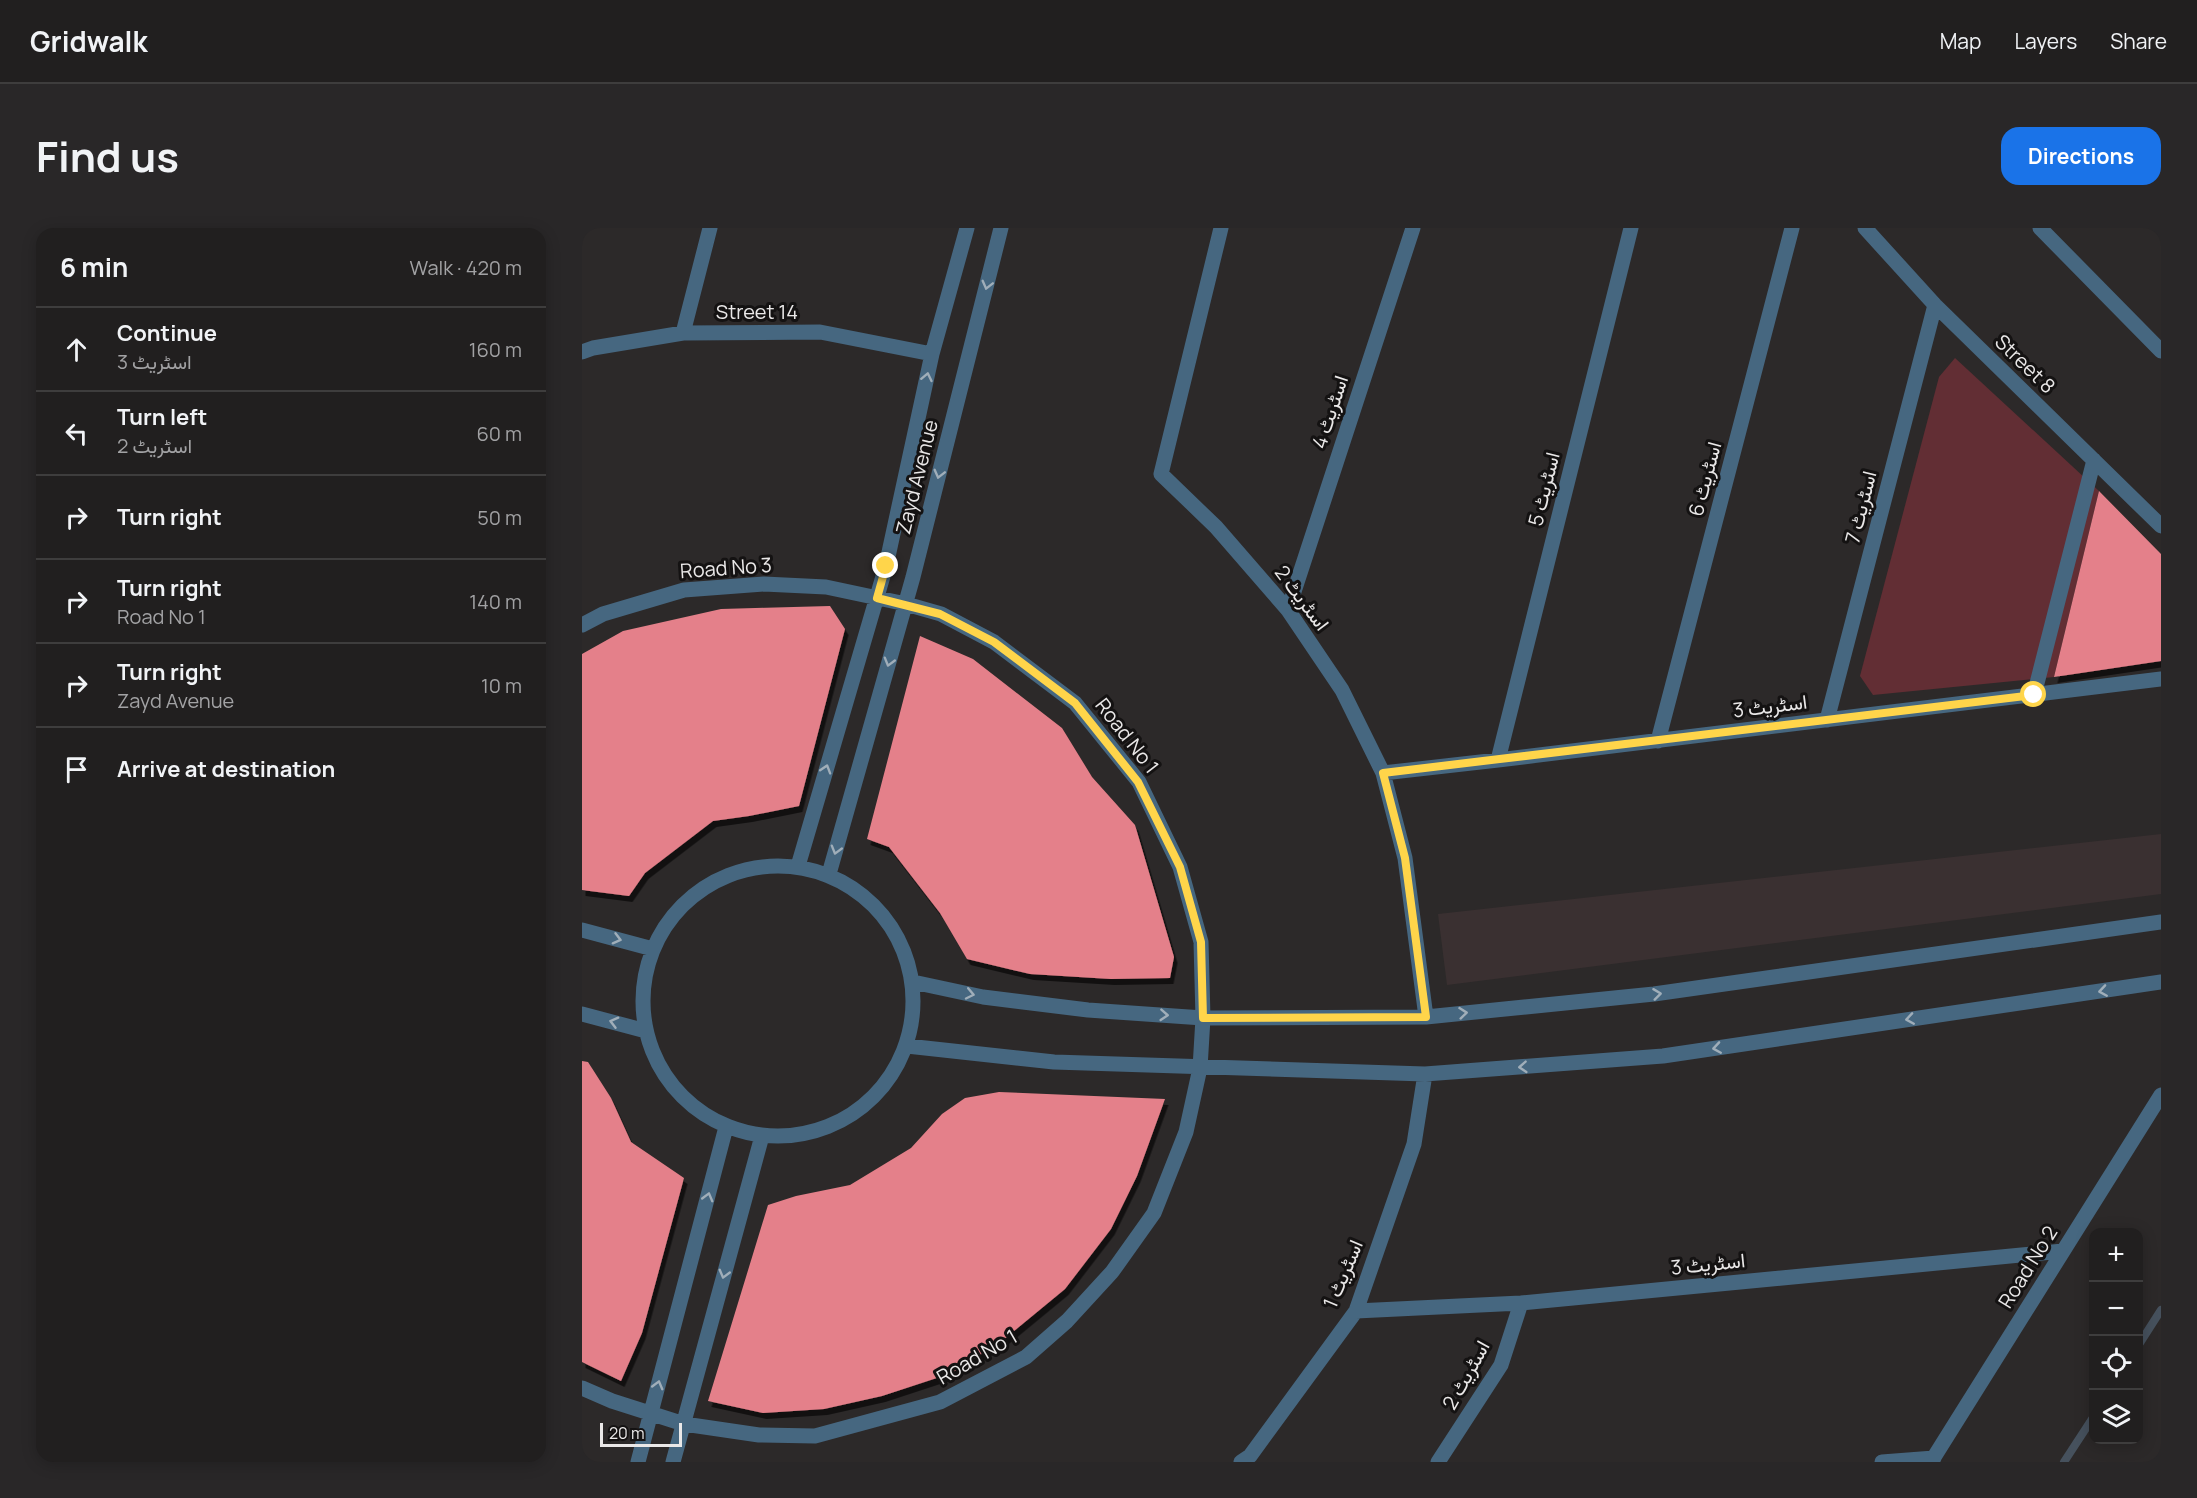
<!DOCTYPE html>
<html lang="en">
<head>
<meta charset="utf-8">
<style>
  :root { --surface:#211f1f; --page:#292728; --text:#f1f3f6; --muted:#a2a2a4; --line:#3e3d3d; --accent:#1a73e8 }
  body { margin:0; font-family:Manrope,Vazirmatn,sans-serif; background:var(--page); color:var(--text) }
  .controls { position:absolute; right:18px; bottom:18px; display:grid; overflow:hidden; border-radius:12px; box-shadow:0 3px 15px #0003 }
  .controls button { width:54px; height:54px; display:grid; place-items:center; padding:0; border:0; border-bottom:2px solid var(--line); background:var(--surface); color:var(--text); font:30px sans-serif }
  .scale { position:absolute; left:18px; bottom:15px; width:82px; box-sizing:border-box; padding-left:6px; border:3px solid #eae8e8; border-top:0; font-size:16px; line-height:21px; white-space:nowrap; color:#eae8e8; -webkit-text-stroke:4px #141212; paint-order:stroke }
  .stop { position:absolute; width:18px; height:18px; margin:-14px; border:4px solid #ffd54a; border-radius:50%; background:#fff }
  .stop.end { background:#ffd54a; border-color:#fff; box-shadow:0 2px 6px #0008 }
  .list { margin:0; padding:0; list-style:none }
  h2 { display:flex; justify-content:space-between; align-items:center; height:78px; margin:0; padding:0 24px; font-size:26px }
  h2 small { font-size:20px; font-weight:400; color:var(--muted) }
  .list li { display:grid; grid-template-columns:39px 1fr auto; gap:18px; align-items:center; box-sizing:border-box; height:84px; padding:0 24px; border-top:2px solid var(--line) }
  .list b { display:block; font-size:22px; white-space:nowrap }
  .list p { margin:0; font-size:20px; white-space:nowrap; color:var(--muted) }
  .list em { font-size:20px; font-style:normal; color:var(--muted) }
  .icon { flex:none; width:33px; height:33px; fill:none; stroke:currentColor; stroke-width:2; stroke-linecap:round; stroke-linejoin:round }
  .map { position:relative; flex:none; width:1579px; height:1234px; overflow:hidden; border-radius:18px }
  header { display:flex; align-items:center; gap:36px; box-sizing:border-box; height:84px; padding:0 30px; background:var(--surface); border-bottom:2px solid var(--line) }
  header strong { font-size:28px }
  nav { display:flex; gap:33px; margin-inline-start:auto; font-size:21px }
  .intro { display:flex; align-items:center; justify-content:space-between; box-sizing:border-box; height:144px; padding:0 36px }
  h1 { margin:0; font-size:42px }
  .button { padding:15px 27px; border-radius:18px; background:var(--accent); color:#fff; font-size:21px; font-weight:700 }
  main { display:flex; gap:36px; padding:0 36px }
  aside { flex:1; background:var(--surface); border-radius:18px; box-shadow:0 3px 15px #0003 }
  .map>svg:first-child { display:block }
  .built { fill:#3a3031 }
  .green { fill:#622e34 }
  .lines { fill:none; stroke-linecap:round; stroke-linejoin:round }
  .stream { stroke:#46515d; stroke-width:8 }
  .building { fill:#e4808a; filter:url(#shadow) }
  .minor { stroke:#466780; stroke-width:15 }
  .oneway { stroke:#a0aeb9 }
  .route { stroke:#ffd54a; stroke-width:8 }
  .labels { text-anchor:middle; stroke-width:6; stroke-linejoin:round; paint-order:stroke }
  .street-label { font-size:20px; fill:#eae8e8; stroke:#141212 }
</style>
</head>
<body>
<header>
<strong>Gridwalk</strong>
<nav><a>Map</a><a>Layers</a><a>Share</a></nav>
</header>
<div class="intro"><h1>Find us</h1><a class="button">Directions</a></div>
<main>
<aside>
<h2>6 min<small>Walk · 420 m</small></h2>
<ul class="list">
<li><svg class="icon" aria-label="ahead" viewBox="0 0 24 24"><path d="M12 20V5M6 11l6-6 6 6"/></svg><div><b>Continue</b><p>اسٹریٹ 3</p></div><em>160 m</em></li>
<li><svg class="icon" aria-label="left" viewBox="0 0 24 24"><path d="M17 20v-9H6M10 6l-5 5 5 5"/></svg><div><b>Turn left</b><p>اسٹریٹ 2</p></div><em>60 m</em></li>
<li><svg class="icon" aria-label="right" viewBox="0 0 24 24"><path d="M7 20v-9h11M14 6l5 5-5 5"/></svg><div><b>Turn right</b></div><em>50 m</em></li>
<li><svg class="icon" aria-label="right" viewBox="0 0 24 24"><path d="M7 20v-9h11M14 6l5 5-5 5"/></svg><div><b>Turn right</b><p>Road No 1</p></div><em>140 m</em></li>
<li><svg class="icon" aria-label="right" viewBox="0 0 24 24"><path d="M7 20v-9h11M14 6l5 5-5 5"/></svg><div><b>Turn right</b><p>Zayd Avenue</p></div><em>10 m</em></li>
<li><svg class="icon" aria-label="arrive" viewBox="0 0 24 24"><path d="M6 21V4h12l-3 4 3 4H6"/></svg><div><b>Arrive at destination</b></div></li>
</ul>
</aside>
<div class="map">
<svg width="1579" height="1234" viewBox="0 0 1579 1234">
  <defs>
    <filter id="shadow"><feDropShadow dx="3.5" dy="6" stdDeviation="0" flood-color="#0009"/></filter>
  </defs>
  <rect width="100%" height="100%" fill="#2c2929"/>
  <path class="built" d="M1579 606V666L865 757 856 686Z"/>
  <path class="green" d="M1373 130 1517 263 1472 449 1291 467 1278 448 1357 149Z"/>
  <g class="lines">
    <path class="stream" d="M1556 1118 1579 1082
      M1482 1234 1512 1188"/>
  </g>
  <path class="building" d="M1517 263 1579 326V433L1472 449Z
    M248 378 263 401 217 578 167 588 131 593 63 645 47 668 0 662V426L41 403 139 381Z
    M338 408 391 431 480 500 510 549 553 597 592 729 588 750 529 751 448 746 385 731 358 685 307 619 285 611Z
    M0 833 6 834 29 870 49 914 102 950 60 1105 39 1153 0 1134Z
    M417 864 583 871 555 948 529 1001 483 1061 421 1112 370 1145 300 1168 242 1181 181 1185 126 1173 186 977 214 968 268 957 329 920 360 886 383 870Z"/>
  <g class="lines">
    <path class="minor" d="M639 0 579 246 634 299 706 382 760 462 801 545 823 630 844 789
      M1283 0 1353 77 1579 298
      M1458 0 1579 123
      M101 105 128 0
      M0 124 11 120 101 105 238 104 350 126
      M706 382 831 0
      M0 397 21 386 102 362 182 356 244 359 324 376 359 386 412 414 493 475 557 554 598 639 619 714 621 790 618 840 604 904 572 985 530 1044 485 1093 444 1129 358 1174 233 1208 177 1207 102 1196 30 1173 0 1160
      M1452 467 1512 232
      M1245 492 1353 77
      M1076 513 1210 0
      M916 532 1049 0
      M801 545 916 532 1579 451
      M61 773a135 135 0 1 1 270 0a135 135 0 1 1-270 0Z
      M216 638 304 338 350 126 385 0
      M247 646 331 349 419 0
      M0 702 71 721
      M331 754 401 769 506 782 621 790 844 789 1072 766 1579 694
      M0 786 64 803
      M325 818 472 834 843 846 1081 828 1579 754
      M774 1083 939 1075 1481 1023
      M56 1234 144 899
      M91 1234 180 908
      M659 1234 668 1228 774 1083 832 916 843 846
      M856 1234 919 1137 939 1075
      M1300 1234 1352 1230
      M1349 1234 1579 867"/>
  </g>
  <defs><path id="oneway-chevron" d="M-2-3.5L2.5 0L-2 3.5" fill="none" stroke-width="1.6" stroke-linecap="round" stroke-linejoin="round" transform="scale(1.5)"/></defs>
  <g class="oneway">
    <use href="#oneway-chevron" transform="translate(405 57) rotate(104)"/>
    <use href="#oneway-chevron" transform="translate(345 149) rotate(-78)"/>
    <use href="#oneway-chevron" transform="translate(357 246) rotate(104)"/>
    <use href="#oneway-chevron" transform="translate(307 434) rotate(106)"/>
    <use href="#oneway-chevron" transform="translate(244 541) rotate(-73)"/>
    <use href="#oneway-chevron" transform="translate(254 622) rotate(106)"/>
    <use href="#oneway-chevron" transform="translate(35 711) rotate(15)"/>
    <use href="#oneway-chevron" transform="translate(1521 763) rotate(171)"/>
    <use href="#oneway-chevron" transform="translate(388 766) rotate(12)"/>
    <use href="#oneway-chevron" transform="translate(1075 766) rotate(-7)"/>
    <use href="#oneway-chevron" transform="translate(881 785) rotate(-6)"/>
    <use href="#oneway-chevron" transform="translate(582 787) rotate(4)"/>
    <use href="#oneway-chevron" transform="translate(1328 791) rotate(171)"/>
    <use href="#oneway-chevron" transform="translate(32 794) rotate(-165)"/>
    <use href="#oneway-chevron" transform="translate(1135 820) rotate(171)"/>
    <use href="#oneway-chevron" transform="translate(941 839) rotate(176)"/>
    <use href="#oneway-chevron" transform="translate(126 969) rotate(-75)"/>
    <use href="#oneway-chevron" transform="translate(142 1046) rotate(105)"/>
    <use href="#oneway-chevron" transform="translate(76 1157) rotate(-75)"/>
  </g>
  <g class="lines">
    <path class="route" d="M304 338 295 370 358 386 412 414 493 475 556 554 598 639 619 714 621 790 844 789 823 630 801 545 1452 467"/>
  </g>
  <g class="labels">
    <g class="street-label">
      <text x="175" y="91">Street 14</text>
      <text transform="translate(1443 136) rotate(44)" y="7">Street 8</text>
      <text transform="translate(748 184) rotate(-72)" y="7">اسٹریٹ 4</text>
      <text transform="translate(335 249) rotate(-76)" y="7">Zayd Avenue</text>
      <text transform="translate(1123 251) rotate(-75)" y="7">اسٹریٹ 6</text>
      <text transform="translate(962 261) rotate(-76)" y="7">اسٹریٹ 5</text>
      <text transform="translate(1279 279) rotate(-76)" y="7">اسٹریٹ 7</text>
      <text transform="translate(144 340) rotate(-4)" y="7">Road No 3</text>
      <text transform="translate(720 370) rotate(53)" y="7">اسٹریٹ 2</text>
      <text transform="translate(1188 478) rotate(-7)" y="7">اسٹریٹ 3</text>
      <text transform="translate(545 508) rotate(52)" y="7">Road No 1</text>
      <text transform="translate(1126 1036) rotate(-6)" y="7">اسٹریٹ 3</text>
      <text transform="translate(1446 1039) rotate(-58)" y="7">Road No 2</text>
      <text transform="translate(761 1046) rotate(-67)" y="7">اسٹریٹ 1</text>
      <text transform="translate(395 1129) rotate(-30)" y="7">Road No 1</text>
      <text transform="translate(884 1147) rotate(-61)" y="7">اسٹریٹ 2</text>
    </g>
  </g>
</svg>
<div class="controls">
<button>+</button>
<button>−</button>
<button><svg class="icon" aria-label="locate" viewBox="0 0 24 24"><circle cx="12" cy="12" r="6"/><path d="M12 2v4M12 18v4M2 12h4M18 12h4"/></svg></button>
<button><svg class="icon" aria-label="layers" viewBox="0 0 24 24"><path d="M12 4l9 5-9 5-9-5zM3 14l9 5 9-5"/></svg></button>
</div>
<div class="scale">20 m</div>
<div class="stop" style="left:1452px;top:467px"></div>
<div class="stop end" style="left:304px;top:338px"></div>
</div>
</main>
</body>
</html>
